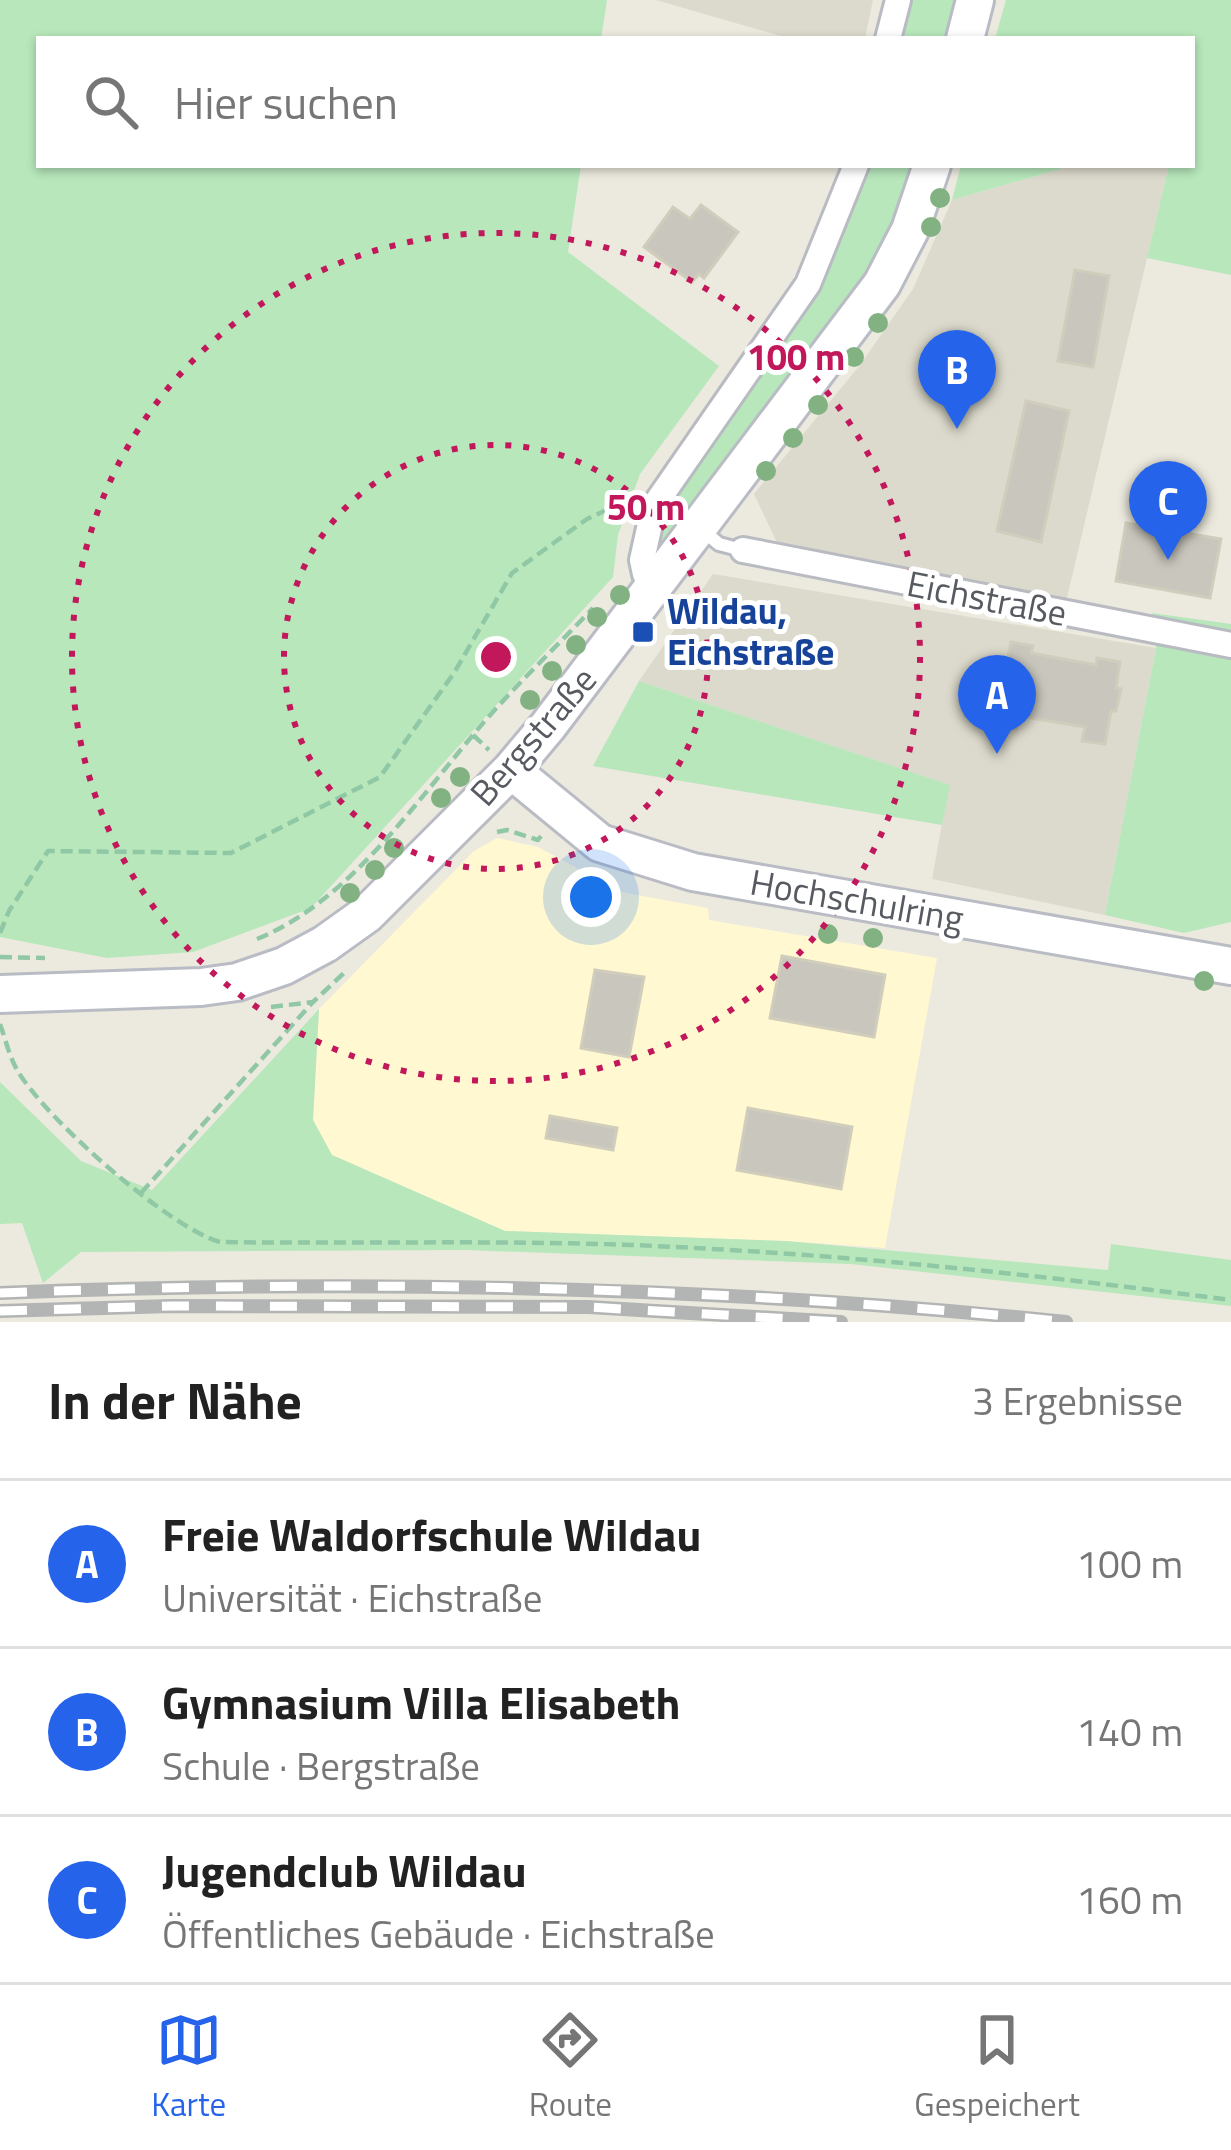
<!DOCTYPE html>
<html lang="de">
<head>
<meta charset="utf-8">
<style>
  :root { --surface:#fff; --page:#f6f6f6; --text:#222; --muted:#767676; --line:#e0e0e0; --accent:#2563eb }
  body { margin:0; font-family:"Titillium Web",sans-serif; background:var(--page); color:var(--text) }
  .you { position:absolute; left:591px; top:897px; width:42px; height:42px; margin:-30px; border:9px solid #fff; border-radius:50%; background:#1a73e8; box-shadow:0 0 0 18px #1a73e833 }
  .badge { display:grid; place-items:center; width:78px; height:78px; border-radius:50%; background:var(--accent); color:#fff; font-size:39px; font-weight:700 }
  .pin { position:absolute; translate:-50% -99px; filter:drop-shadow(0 3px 6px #0008) }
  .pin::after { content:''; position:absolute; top:63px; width:42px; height:36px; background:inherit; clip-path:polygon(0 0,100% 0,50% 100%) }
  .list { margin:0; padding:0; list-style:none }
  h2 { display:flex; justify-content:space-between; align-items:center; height:156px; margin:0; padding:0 48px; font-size:51px }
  h2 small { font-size:39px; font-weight:400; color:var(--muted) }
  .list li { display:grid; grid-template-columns:78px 1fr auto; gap:36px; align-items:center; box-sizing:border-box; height:168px; padding:0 48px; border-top:3px solid var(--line) }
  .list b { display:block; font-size:45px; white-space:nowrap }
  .list p { margin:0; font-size:39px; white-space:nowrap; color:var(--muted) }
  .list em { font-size:39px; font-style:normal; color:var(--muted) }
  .icon { flex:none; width:66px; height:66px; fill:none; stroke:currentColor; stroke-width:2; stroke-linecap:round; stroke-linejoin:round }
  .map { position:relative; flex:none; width:1231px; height:1322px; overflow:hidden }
  .search { position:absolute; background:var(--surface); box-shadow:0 3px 9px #0004; left:36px; right:36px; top:36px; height:132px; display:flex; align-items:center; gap:30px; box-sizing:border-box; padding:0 42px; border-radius:0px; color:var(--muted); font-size:45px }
  .sheet { height:660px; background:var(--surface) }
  nav { display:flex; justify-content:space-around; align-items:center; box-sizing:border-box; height:168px; border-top:3px solid var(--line); background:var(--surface); font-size:33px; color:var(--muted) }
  nav a { display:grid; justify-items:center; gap:6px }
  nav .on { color:var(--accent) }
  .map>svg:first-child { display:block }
  .commercial { fill:#fff8d0 }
  .education { fill:#dcdacc }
  .green { fill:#b7e7bb }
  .building { fill:#c9c7bd; stroke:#d1cdbc; stroke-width:3 }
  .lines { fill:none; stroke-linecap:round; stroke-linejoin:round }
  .lane-casing { stroke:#b9bbc2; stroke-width:18 }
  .street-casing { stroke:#b9bbc2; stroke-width:30 }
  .secondary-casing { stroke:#b9bcc4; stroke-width:42 }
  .path { stroke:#90c8a5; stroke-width:4.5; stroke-dasharray:12 6; stroke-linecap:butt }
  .lane { stroke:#fff; stroke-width:12 }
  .street { stroke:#fff; stroke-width:24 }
  .secondary { stroke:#fff; stroke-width:36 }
  .rail-casing { stroke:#b3b4b4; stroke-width:14 }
  .rail { stroke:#fff; stroke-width:9; stroke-dasharray:27; stroke-linecap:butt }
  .tree { fill:#82b282 }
  .ring { fill:none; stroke:#c2185b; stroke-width:6; stroke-dasharray:6 12 }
  .transit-dot { fill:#1a4fb4; stroke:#fff; stroke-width:4.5 }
  .labels { text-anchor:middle; stroke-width:10; stroke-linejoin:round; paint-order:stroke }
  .street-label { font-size:36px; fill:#575b61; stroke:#fff }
  .transit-label { font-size:36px; font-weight:bold; fill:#164399; stroke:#fff; text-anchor:start }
  .centre { fill:#c2185b; stroke:#fff; stroke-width:6 }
  .ring-label { font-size:36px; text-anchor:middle; font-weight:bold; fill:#c2185b; stroke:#fff; stroke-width:10; stroke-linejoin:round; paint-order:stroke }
</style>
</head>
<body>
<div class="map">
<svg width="1231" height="1322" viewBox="0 0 1231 1322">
  <rect width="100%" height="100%" fill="#eceade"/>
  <path class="commercial" d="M497 838 538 847 621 892 708 908 709 920 937 958 885 1248 786 1241 505 1231 332 1155 313 1120 319 1009 474 851Z"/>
  <path class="education" d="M656 0H873L865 39H791Z
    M1074 165H1169L1066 602 779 547 754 494 860 365 913 289 952 200Z
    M713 574 1156 648 1105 915 932 879 949 785 639 681Z"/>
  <path class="green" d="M0 0H607L601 39H39V165H581L568 252 719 366 640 474 618 535 613 577 311 908 193 952 107 958 0 937Z
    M908 0H957L946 39H899Z
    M1006 0H1231V275L1147 258 1169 165H1192V39H995Z
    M870 165H913C895 219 874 262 845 311L657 551 648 552 659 509 816 287Z
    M961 165H1074L952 200Z
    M1152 613 1231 624V922L1184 933 1105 915 1156 648Z
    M639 681 950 785 942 825 593 766Z
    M319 1009 313 1120 332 1155 505 1231 786 1241 1108 1270 1111 1244 1231 1260V1306L851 1264 465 1250 81 1252 43 1283 22 1223 0 1224V1082L81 1161 152 1190Z"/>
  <path class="building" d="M701 205 738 232 704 278 699 274 692 282 644 247 673 207 690 219Z
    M1075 270 1109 276 1093 367 1058 361Z
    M1026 401 1069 411 1041 542 997 531Z
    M1126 523 1221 539 1210 598 1116 581Z
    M1011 642 1033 646 1031 653 1096 665 1097 658 1120 662 1116 688 1121 689 1116 711H1111L1105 744 1082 741 1085 727 1019 716 1016 729 996 725 1002 690 996 689 1000 669 1005 670Z
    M782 956 885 975 874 1037 770 1018Z
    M595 970 644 977 629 1057 581 1048Z
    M748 1108 852 1127 841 1189 737 1170Z
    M550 1116 617 1128 613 1150 546 1138Z"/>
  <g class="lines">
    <g class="lane-casing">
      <path id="lane" d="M702 530 719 544 742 550"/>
    </g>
    <g class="street-casing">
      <path id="street" d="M888 39 898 0
        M743 550 1231 645
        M656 583 645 574 642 560 654 506 808 284 856 165"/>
    </g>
    <g class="secondary-casing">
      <path id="secondary" d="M965 39 975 0
        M511 770 600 843 693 872 1231 966
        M0 994 201 987 237 982 284 966 325 944 367 914 511 770 548 726 882 284 910 230 932 165"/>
    </g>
    <path class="path" d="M473 735 489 750
      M497 832 507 830 538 840 541 836
      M0 933 9 911 48 851 231 853 380 777 454 673 512 573 587 519 630 499
      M257 939C351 901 419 797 484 722 518 683 557 646 593 608
      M0 957 45 958
      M271 1007 313 1002 344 973
      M0 1024C5 1038 9 1055 16 1068 42 1116 169 1228 220 1242 357 1244 494 1240 631 1245 833 1253 1031 1274 1231 1300
      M141 1193 313 1002"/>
    <use href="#lane" class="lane"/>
    <use href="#street" class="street"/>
    <use href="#secondary" class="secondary"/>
    <g class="rail-casing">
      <path id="rail" d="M0 1293C356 1279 712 1285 1066 1322
        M0 1311 172 1306 589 1307 841 1322"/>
    </g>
    <use href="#rail" class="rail"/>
  </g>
  <g class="tree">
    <circle cx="940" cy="198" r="10"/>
    <circle cx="931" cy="227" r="10"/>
    <circle cx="878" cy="323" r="10"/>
    <circle cx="854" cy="357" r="10"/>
    <circle cx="818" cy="405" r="10"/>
    <circle cx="793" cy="438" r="10"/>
    <circle cx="766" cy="471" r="10"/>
    <circle cx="620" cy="595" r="10"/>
    <circle cx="597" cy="617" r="10"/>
    <circle cx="576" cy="645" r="10"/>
    <circle cx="552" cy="671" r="10"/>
    <circle cx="530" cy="700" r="10"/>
    <circle cx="460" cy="777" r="10"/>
    <circle cx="441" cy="798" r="10"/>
    <circle cx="394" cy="848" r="10"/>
    <circle cx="375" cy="870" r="10"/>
    <circle cx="350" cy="893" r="10"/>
    <circle cx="828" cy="934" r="10"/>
    <circle cx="873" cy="938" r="10"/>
    <circle cx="1204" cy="981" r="10"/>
  </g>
  <g class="ring">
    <circle cx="496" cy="657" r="212"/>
    <circle cx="496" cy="657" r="424"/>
  </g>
  <rect class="transit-dot" x="631" y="620" width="24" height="24" rx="6"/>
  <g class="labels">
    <g class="street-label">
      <text transform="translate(987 598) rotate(11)" y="13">Eichstraße</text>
      <text transform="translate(533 736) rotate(-49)" y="13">Bergstraße</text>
      <text transform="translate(857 900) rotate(10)" y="13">Hochschulring</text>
    </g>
    <g class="transit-label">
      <text x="667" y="624">Wildau,<tspan x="667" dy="41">Eichstraße</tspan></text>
    </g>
  </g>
  <circle cx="496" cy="657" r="18" class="centre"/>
  <g class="ring-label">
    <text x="796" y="370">100 m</text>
    <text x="646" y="520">50 m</text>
  </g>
</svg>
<div class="you"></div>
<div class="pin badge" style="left:997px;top:754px">A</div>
<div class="pin badge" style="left:957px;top:429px">B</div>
<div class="pin badge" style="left:1168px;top:560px">C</div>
<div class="search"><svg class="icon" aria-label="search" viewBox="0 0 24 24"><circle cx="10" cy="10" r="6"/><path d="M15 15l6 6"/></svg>Hier suchen</div>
</div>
<section class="sheet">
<h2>In der Nähe<small>3 Ergebnisse</small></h2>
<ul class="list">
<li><span class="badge">A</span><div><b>Freie Waldorfschule Wildau</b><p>Universität · Eichstraße</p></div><em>100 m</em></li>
<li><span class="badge">B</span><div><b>Gymnasium Villa Elisabeth</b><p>Schule · Bergstraße</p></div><em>140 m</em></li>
<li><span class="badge">C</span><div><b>Jugendclub Wildau</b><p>Öffentliches Gebäude · Eichstraße</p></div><em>160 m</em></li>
</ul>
</section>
<nav>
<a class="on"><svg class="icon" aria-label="map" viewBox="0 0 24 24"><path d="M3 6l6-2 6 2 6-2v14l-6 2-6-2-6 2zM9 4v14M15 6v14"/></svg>Karte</a>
<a><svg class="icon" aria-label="directions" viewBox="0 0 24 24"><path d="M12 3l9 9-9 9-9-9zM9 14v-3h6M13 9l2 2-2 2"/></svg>Route</a>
<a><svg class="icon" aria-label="saved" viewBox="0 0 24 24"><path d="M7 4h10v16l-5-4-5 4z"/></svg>Gespeichert</a>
</nav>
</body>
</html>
